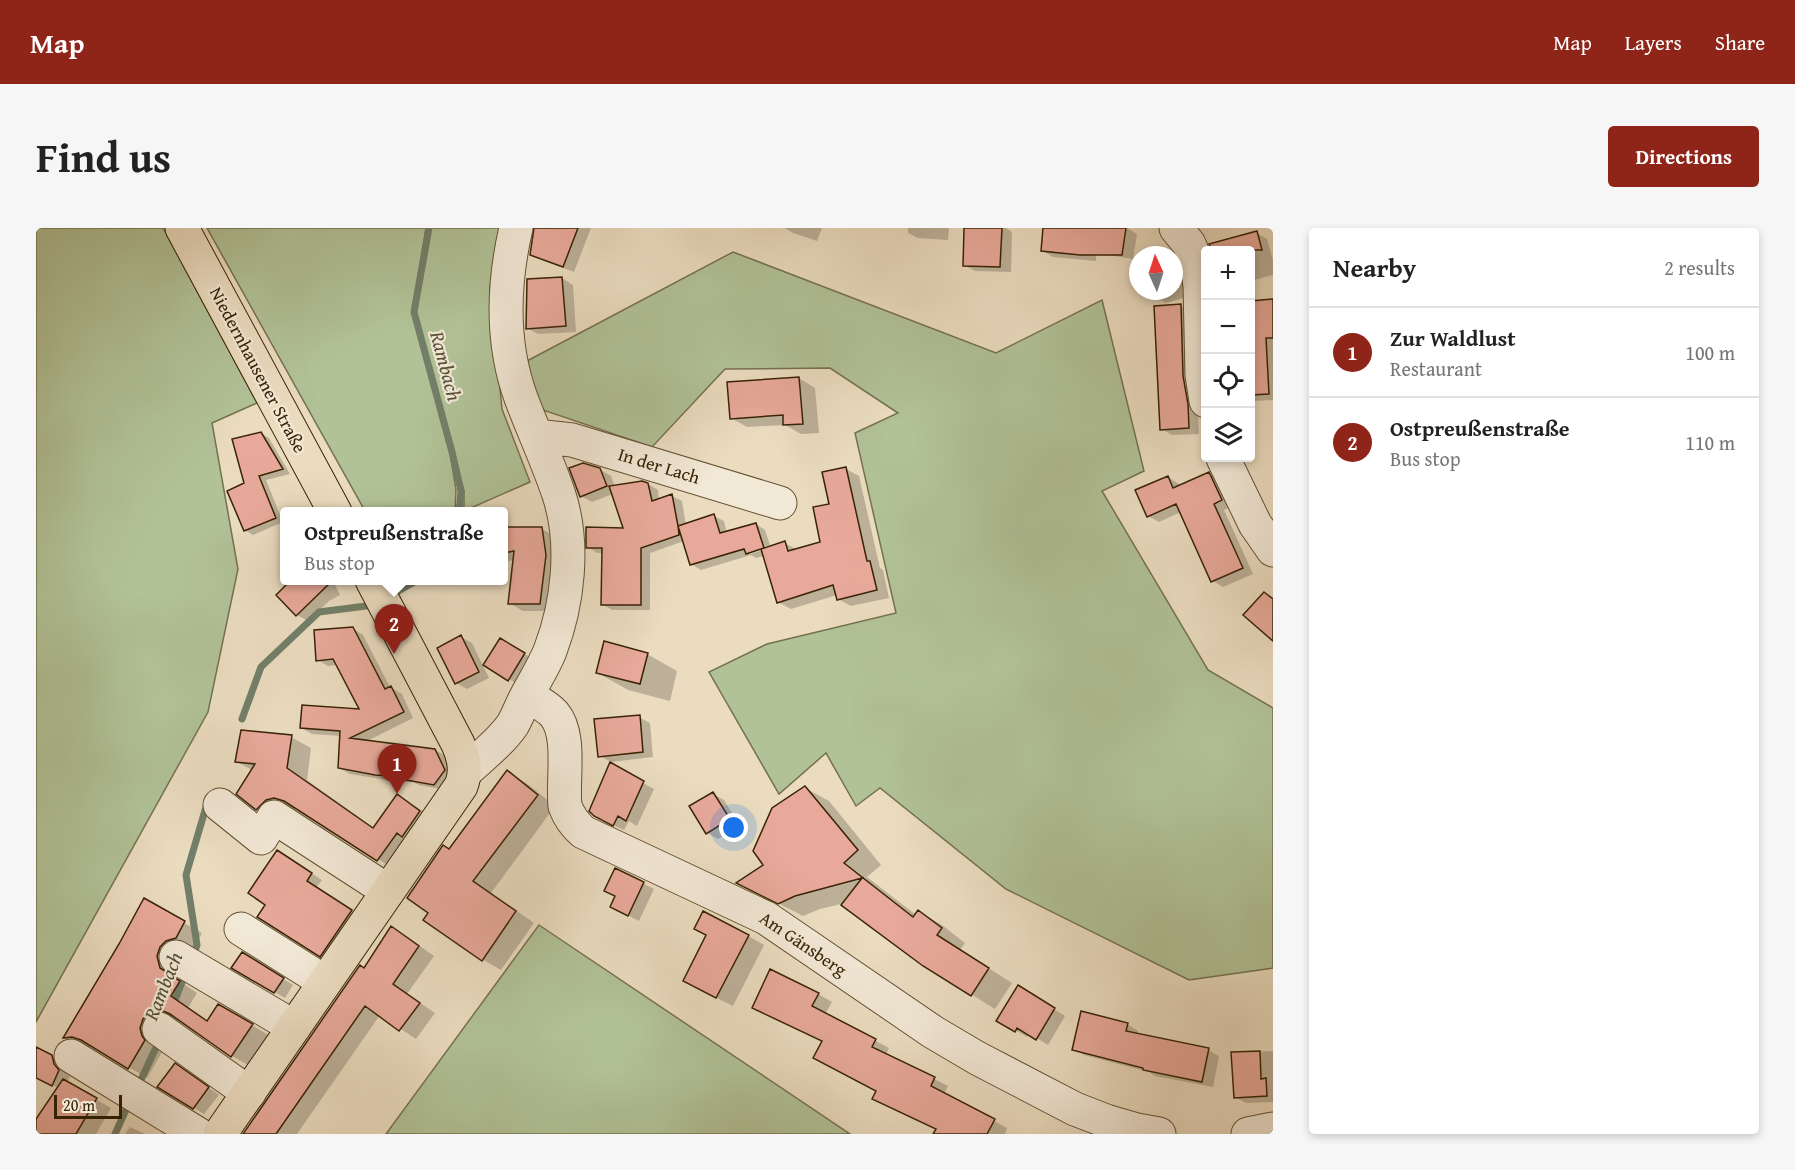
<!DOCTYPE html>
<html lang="en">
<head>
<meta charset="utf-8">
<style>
  :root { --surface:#fff; --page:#f6f6f6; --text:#222; --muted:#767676; --line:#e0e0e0; --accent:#8f2418 }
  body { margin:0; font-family:"Gentium Book Plus",serif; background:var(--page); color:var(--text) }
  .controls { position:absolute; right:18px; top:18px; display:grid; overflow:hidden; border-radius:6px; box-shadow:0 3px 9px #0003 }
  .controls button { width:54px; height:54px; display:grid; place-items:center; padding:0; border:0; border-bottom:2px solid var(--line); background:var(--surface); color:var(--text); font:30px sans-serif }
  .compass { position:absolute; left:1093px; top:18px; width:54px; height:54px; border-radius:50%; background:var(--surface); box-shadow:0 3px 9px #0003; rotate:357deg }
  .scale { position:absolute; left:18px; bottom:15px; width:68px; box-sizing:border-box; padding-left:6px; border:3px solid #382304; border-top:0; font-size:16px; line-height:21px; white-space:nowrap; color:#382304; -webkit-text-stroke:4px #f2e8d6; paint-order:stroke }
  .you { position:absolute; left:698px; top:600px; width:21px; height:21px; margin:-15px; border:4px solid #fff; border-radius:50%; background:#1a73e8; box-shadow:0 0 0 9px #1a73e833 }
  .badge { display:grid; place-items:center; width:39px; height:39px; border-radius:50%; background:var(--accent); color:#fff; font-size:20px; font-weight:700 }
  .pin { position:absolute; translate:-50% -50px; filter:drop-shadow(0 2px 3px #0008) }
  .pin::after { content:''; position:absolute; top:32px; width:21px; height:18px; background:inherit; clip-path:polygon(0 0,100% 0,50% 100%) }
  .popup { position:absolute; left:244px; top:279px; width:228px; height:78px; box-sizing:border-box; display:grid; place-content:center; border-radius:6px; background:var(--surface); filter:drop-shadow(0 2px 4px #0005); font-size:20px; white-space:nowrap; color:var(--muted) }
  .popup b { font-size:22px; color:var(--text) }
  .popup::after { content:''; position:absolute; left:50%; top:100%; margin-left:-12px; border:12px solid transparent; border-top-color:var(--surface) }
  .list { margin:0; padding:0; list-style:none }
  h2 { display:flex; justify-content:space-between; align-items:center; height:78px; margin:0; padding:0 24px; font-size:26px }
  h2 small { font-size:20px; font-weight:400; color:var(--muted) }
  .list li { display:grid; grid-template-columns:39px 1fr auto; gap:18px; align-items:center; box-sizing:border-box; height:90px; padding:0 24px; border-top:2px solid var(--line) }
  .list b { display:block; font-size:22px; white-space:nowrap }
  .list p { margin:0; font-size:20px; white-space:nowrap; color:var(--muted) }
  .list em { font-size:20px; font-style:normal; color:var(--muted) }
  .icon { flex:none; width:33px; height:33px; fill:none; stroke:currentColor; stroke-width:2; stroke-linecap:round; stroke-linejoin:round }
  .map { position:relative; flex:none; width:1237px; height:906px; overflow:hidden; border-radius:6px }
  header { display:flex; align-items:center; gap:36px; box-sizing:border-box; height:84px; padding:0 30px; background:var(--accent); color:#fff }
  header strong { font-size:28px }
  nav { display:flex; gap:33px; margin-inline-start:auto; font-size:21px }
  .intro { display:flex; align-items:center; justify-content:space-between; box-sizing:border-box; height:144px; padding:0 36px }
  h1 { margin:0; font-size:42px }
  .button { padding:15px 27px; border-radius:6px; background:var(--accent); color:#fff; font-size:21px; font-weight:700 }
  main { display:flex; gap:36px; padding:0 36px }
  aside { flex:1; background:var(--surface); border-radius:6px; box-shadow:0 3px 9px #0003 }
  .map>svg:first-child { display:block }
  .green { fill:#b1c297; stroke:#74724e; stroke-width:1.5 }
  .shadow { fill:#0003 }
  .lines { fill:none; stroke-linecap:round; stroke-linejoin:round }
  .stream { stroke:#727f69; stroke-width:7 }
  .building { fill:#e8a99a; stroke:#382304; stroke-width:1.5 }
  .minor-casing { stroke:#655133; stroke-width:35 }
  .major-casing { stroke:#382304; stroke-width:35 }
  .minor { stroke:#f2e8d6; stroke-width:33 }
  .major { stroke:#ebdcc0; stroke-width:33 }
  .labels { text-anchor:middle; stroke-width:4.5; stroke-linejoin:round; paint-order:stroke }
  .street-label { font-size:18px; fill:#382304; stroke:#f2e8d6 }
  .water-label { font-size:20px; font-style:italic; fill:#555137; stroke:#f2e8d6 }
</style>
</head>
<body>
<header>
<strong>Map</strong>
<nav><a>Map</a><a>Layers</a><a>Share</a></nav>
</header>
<div class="intro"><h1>Find us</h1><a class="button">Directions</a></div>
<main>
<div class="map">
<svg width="1237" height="906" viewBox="0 0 1237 906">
  <rect width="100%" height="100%" fill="#ebdcc0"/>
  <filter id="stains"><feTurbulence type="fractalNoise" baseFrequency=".00333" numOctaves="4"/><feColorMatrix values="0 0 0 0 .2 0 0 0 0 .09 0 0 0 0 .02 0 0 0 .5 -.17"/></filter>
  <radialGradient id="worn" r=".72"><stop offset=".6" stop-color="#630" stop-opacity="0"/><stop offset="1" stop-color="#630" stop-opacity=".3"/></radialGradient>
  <path class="green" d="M0 0H127L221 175 176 195 202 341 172 484 0 794Z
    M171 0H390L376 85 414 225 420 262 419 283H329Z
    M394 0H465L454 59 466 181 494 254 428 283V263L380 84Z
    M697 24 960 125 1066 72 1108 243 1066 263 1172 442 1237 480V740L1153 752 970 661 844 560 820 578 790 525 743 566 673 444 731 416 860 385 819 205 862 185 794 140 689 141 616 219 504 181 491 133Z
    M503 697 814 906H350Z"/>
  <path class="shadow" d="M500 0H555L538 44 506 32 495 26Z
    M749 0H786L781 13 757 5Z
    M872 0H913L912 12 882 10 872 5Z
    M929 0H970L976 4 975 44 939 43 928 37Z
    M1009 0H1091L1101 6 1097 31 1060 25V33L1017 29 1007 23Z
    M1221 5 1231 11 1237 32V47L1214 53V22H1196L1194 12Z
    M1138 30 1147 35 1146 37 1148 70 1130 75 1125 72H1118L1108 66 1107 63H1138Z
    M526 50 537 57 540 104 502 106 491 100Z
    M1237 73V172L1218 173 1214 171V74Z
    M1145 78 1156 84 1163 206 1136 207 1126 201Z
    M763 150 779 160 783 205 765 206 749 197 711 199 695 190Z
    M224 205 233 210 254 246 230 252 247 294 217 307 209 302 210 256Z
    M563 241 575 248 579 259 612 256 622 262 623 272 636 268 646 273 650 297 678 288 688 293 691 305 720 296 729 302 734 317 707 325 714 326 749 315 761 322 786 315 795 277 810 241 823 248 844 340 847 342 853 370 815 378 802 371 801 367 755 381 742 374 728 328 720 330 715 327 665 342 655 336 648 313 614 325V382H576L566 376 567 325H561L552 319 589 301 577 266 556 274 545 268Z
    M1173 245 1184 252 1196 278 1188 282 1217 346 1187 359 1177 353 1145 284 1123 294 1112 288 1132 249 1143 256 1144 258Z
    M467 301H506L520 309 518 383H487L473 375 478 332 467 334Z
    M257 352H297L304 367 293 373 272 393 261 387 242 367Z
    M316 400 327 407 354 459 366 466 377 490 329 514 399 522 410 528 419 548 409 562 383 557 377 554 351 552 314 546 303 540 305 508 276 506 266 500 326 483 302 437 292 438 282 432Z
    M425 409 436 415 453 450 431 461 420 455Z
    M464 412 499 432 483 457 449 437Z
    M611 426 641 443 634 473 592 462 562 445Z
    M603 489 614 495 617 529 575 534 564 528Z
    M255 509 275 520 271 552 339 601 361 568 381 579 402 595 361 643 265 582 259 581 250 583 241 592 221 581 216 542 200 533Z
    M574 537 618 561 601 598 593 593 588 602 570 594Z
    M471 544 490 555 519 578 455 665 498 695 465 742 446 731 394 684 414 623Z
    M769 560 793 573 845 637 831 649 880 687 883 684 906 697 929 715 924 722 976 755 959 781 888 737 805 676 784 681 767 688 703 655 729 638Z
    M677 566 688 572 704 598 682 611 671 605Z
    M252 630 286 652 280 660 326 689 295 734 285 727Z
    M580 642 618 661 603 693 586 684 580 668Z
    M108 672 166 705 158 720 149 723 139 739 142 752 161 765 152 780 172 794 183 778 234 808 214 838 196 828 145 792 135 794 126 824 111 850 63 821 56 819 46 820 29 810Z
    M712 708 728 717 697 778 665 762Z
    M371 709 398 728 371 766 399 785 380 811 344 787 261 906H209L329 741Z
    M217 732 257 757 249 770 197 739Z
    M993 765 1029 788 1012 817 993 805 991 809 962 792Z
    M782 766 796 774 789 786 853 820 850 827 912 858 908 866 971 900 969 906H899L901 901 841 863 787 814 718 779Z
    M1091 796 1102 803 1101 807 1172 822 1183 828 1177 859 1119 848 1113 844 1048 827 1037 821Z
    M1237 823V874L1210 875 1199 869 1197 825Z
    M0 824 16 829 27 835 29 844 34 849 31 855 75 880 60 906H0V894L23 860 0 849Z
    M150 843 183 867 168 886 124 859Z
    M94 899 107 905 109 906H89Z"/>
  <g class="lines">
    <path class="stream" d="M393 0 378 84 416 224 425 263 423 284
      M355 367 382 352
      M206 491 225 439 283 384 338 377
      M157 728 161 717 150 647 170 579
      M130 795 150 744
      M102 858 124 811
      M79 906 94 873"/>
  </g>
  <path class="building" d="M498 0H542L527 39 494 27Z
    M928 0H966L964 39 927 38Z
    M1007 0H1090L1086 27H1044L1005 23Z
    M1221 3 1226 22H1176L1173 16Z
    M526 49 530 98 490 101 491 51Z
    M1237 71V110H1230L1233 166 1215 167V73Z
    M1145 76 1147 148 1152 176 1153 200 1124 202 1118 78Z
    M763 149 767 196 747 197V187L694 191 691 154Z
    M225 204 247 241 223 248 240 290 208 303 191 263 208 255 196 211Z
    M547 235 564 240 571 258 544 269 533 240Z
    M810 239 831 333H834L841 362 801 372 797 357 741 375 725 321 749 313 752 323 784 314 777 279 793 276 786 244Z
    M1173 244 1186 272 1178 276 1207 340 1175 354 1140 276 1111 289 1099 262 1132 248 1137 260Z
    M606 253 612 255 616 273 636 266 642 298 678 286 684 305 720 295 728 320 710 326 708 321 654 337 642 298 643 307 605 320V377H565L566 320H550V299L587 300 573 258Z
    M468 299H506L510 327 504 376H472L478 323 468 325Z
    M255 352H297L260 388 240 367Z
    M1228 364 1237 371V413L1207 387Z
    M317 399 349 461 355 458 368 484 314 510 399 521 409 542 398 557 370 552 372 549 339 547 302 540 304 503 264 500 266 477 323 481 297 431 280 433 278 402Z
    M425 407 443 444 419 456 401 420Z
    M464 410 489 425 472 453 447 437Z
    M568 413 612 425 604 456 560 445Z
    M604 487 607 524 562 529 558 491Z
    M205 502 256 507 251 540 337 600 361 566 384 583 366 609 361 605 341 633 248 573 238 570 230 572 220 582 200 566 219 536 199 534Z
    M574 534 608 553 590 593 582 588 577 598 558 588 553 583Z
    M471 542 502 567 437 653 480 683 446 733 387 692 392 685 371 670 407 617 413 621Z
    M769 558 822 622 808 635 877 689 882 682 906 700 901 707 953 740 935 768 887 738 805 677 826 650 759 668 742 676 700 655 727 637 717 623 736 580Z
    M677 564 694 591 670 606 653 578Z
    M241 622 276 645 271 653 316 682 284 729 221 689 229 677 212 665Z
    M579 640 608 654 592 688 574 679 579 668 568 663Z
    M108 670 149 693 140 710 130 713 124 719 121 728 124 740 144 753 135 768 171 793 182 776 217 796 195 829 134 786 125 782 115 784 107 791 104 800 106 808 109 812 92 841 45 812 36 809 27 810 83 716Z
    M667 683 713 707 680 770 647 753 670 707 658 701Z
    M355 698 383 718 357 756 384 775 363 803 329 778 240 906H207L324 737 328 740Z
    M206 724 248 750 238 765 195 740Z
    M734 741 783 765 776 778 840 811 836 819 899 849 895 858 959 891 951 906H897L900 901 836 871 840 863 777 830 786 813 716 780Z
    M982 757 1019 780 1000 812 981 800 979 804 960 793Z
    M1045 783 1092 795 1090 803 1173 820 1166 854 1107 842V840L1036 822Z
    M0 819 16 827 18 836 23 842 16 858 0 850Z
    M1224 823 1225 851 1230 850 1231 868 1198 870 1195 824Z
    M139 835 173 859 157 881 121 859Z
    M27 851 61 870 40 906H0V891Z"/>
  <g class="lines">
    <g class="minor-casing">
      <path id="minor" d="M1140 0 1153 16 1161 35 1164 58 1166 147 1170 173
        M500 208 536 212 744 275
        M1187 230 1219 296 1237 322
        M491 467C500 473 511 478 518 486 536 507 526 551 529 578 533 589 538 596 547 604L730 690 897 804 941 830 1039 881 1070 893 1101 902 1123 906
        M429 544C445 529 465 514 477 496 482 487 486 476 491 467 499 452 508 438 514 423 532 376 539 316 523 267 512 234 497 202 485 170 465 115 467 56 480 0
        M184 577 225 610 238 589 352 663
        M205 701 289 754
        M140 729 258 799
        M123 801 213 865
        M35 828 162 906
        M1212 906 1237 901"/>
    </g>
    <g class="major-casing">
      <path id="major" d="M146 0 299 284
        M184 906 425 558C431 543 428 530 422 516L336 352"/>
    </g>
    <use href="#minor" class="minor"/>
    <use href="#major" class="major"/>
  </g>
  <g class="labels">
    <g class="street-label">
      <text transform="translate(222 142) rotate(62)" y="6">Niedernhausener Straße</text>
      <text transform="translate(623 238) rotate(17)" y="6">In der Lach</text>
      <text transform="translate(767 716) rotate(34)" y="6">Am Gänsberg</text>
    </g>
    <g class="water-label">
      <text transform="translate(410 138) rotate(75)" y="7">Rambach</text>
      <text transform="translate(127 758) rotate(-68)" y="7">Rambach</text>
    </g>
  </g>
  <rect width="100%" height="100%" filter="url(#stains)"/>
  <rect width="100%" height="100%" fill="url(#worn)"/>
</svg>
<div class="controls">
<button>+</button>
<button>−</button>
<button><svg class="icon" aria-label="locate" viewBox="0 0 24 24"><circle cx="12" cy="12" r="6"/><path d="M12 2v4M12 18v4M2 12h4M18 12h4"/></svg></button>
<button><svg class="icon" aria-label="layers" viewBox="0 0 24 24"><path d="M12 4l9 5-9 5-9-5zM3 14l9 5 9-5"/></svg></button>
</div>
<svg class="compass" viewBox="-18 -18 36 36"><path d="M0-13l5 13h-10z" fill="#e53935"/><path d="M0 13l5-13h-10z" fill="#767676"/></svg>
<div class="scale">20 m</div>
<div class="you"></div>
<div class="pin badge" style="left:361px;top:566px">1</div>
<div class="pin badge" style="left:358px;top:426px">2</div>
<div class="popup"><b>Ostpreußenstraße</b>Bus stop</div>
</div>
<aside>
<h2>Nearby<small>2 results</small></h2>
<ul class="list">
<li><span class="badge">1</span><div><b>Zur Waldlust</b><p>Restaurant</p></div><em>100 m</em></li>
<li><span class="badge">2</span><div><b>Ostpreußenstraße</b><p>Bus stop</p></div><em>110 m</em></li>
</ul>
</aside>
</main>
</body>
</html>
